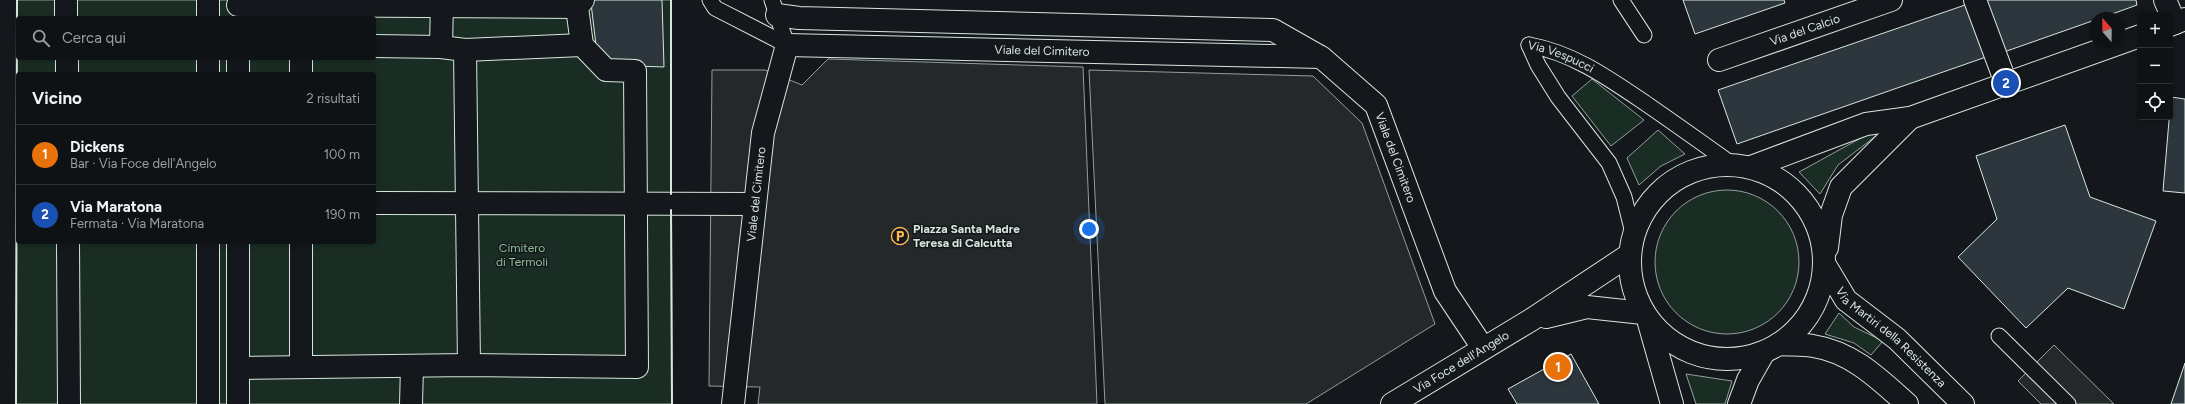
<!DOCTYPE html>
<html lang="it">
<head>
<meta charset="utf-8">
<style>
  :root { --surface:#0f1215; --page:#1d2022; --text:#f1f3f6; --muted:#9b9ea0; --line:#2f3234; --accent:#ea580c }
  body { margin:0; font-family:Figtree,sans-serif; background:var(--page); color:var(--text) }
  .controls { position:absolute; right:12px; top:12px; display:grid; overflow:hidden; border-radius:4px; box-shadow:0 2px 6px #0003 }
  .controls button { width:36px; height:36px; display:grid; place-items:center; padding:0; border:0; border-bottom:1px solid var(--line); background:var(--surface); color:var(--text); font:20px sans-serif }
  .compass { position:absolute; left:2089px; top:12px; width:36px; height:36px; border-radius:50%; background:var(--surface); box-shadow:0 2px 6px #0003; rotate:339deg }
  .you { position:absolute; left:1089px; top:229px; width:14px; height:14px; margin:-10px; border:3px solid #fff; border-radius:50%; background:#1a73e8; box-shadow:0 0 0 6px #1a73e833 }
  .badge { display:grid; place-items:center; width:26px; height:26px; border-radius:50%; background:var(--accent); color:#fff; font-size:13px; font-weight:700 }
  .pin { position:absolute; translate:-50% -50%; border:2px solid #fff; box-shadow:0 1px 4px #0006 }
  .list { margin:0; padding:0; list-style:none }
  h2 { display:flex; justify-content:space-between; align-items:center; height:52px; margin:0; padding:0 16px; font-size:17px }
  h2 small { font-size:13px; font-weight:400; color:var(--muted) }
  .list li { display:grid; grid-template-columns:26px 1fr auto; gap:12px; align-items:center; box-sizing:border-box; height:60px; padding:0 16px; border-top:1px solid var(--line) }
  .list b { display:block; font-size:15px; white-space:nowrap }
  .list p { margin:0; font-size:13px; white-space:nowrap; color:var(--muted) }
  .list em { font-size:13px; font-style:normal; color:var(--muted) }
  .icon { flex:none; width:22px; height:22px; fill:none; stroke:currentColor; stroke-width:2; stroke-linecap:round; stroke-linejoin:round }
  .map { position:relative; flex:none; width:2185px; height:404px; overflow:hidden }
  .search { position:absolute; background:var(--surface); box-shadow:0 2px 6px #0003; left:16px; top:16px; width:360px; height:44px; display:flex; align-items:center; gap:10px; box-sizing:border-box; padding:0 14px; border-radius:4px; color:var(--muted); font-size:15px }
  .panel { position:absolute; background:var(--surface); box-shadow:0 2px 6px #0003; left:16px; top:72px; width:360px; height:172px; border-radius:4px }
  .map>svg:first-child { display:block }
  .green { fill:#1a2d24; stroke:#939e99; fill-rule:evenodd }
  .parking { fill:#24282b; stroke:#939e99 }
  .building { fill:#2c363c; stroke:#d8e6dc }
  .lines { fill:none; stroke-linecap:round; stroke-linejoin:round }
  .lane-casing { stroke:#d8e6dc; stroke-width:17 }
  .street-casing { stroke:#d8e6dc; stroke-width:24 }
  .secondary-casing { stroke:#d8e6dc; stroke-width:24 }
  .lane { stroke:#14181c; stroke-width:15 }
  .street { stroke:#14181c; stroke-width:22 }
  .secondary { stroke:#14181c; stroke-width:22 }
  .wall { stroke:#d8e6dc; stroke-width:2 }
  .labels { text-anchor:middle; stroke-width:3; stroke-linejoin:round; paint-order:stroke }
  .street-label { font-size:12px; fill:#d8e6dc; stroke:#14181c }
  .poi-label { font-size:12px; font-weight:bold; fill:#d8e6dc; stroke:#14181c; text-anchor:start }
  .park-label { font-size:12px; fill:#8ac095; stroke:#14181c }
</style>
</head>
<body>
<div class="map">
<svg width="2185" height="404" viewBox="0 0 2185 404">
  <rect width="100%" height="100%" fill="#14181c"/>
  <path class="green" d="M17 0H671L672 404H16ZM18 18H374V58H18ZM18 74H374V242H18Z
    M1592 79 1644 120 1611 146 1572 96Z
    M1881 127 1885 129 1838 165 1820 194 1799 172Z
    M1658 130 1685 154 1661 166 1639 185 1627 158Z
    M1655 262a72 72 0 1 1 144 0a72 72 0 1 1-144 0Z
    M1839 313 1854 327 1883 341 1871 355 1854 343 1825 334Z
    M1686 374 1732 381 1725 404H1696Z"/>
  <path class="parking" d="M828 59 1083 67 1097 404H758L760 387 709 386 712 70H765L802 85Z
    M1089 70 1313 76 1362 123 1435 324 1306 404H1105Z
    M2054 345 2114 404H2041L2018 381Z"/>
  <path class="building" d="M592 0H662L664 67 608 65 597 54 591 3Z
    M1683 0H1784L1785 3 1695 34Z
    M1986 0H2136L2137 5 2101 18H2095V20L2004 52Z
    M1968 4 1986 57 1737 144 1718 90Z
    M2171 97 2185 99V193L2163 191Z
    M2065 125 2090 197 2156 221 2124 309 2068 288 2026 328 1958 257 1997 219 1976 156Z
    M1571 354 1599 404H1517L1508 389Z
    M2185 363V404H2171Z"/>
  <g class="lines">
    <g class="lane-casing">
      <g id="lane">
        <path d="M710 0 715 8 787 45"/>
        <path d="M772 0 787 45"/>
        <path d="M1621 0 1644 35"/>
        <path id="s1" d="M1529 45C1574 53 1611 80 1648 105 1677 125 1705 145 1733 165"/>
        <path d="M1529 45 1538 65 1558 97 1609 163 1624 197 1633 233"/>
        <path d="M1999 336 2068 404"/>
      </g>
    </g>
    <g class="street-casing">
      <g id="street">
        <path d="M66 0V18"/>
        <path d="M208 0V18"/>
        <path d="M1975 0 2006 83"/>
        <path d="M2165 0 2175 23"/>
        <path d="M238 5 577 7"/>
        <path d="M777 15 799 18 1273 30 1317 55"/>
        <path d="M374 46 441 47 465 50 582 45"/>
        <path d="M441 47 442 0"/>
        <path d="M465 50 469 365"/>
        <path d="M67 58V74"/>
        <path d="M208 58V74"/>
        <path d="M238 58V74"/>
        <path d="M301 58V74"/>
        <path id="s2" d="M1719 60 1891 0"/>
        <path d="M374 203 755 204"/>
        <path d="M68 242 69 404"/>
        <path d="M208 242V404"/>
        <path d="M238 242V404"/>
        <path d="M301 242V367"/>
        <path d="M238 368 469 365 637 367 635 71 606 70 582 45 577 7 583 0"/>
        <path d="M411 404 412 366"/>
        <path id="s3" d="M733 404 763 133 787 45 1321 57 1376 105 1445 291 1483 348"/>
      </g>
    </g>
    <g class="secondary-casing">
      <g id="secondary">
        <path d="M2170 25 2185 19"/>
        <circle cx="1727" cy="262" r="97"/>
        <path d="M1751 167 1866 124 1910 118 2140 36"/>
        <path d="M1827 248 1831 215 1841 187 1910 118"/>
        <path id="s4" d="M1825 265 1846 300 1897 339 1963 404"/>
        <path d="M1546 317 1587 307 1643 313"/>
        <path d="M1649 323 1672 404"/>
        <path d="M1779 344C1790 345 1802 344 1813 346 1852 352 1879 379 1907 404"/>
        <path id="s5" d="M1392 404 1531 320 1629 255"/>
        <path d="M1739 404 1748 380 1764 352"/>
      </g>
    </g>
    <use href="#lane" class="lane"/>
    <use href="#street" class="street"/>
    <use href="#secondary" class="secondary"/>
    <path class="wall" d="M671 0V194
      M671 210 672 404
      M16 404 17 0"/>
  </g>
  <defs>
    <g id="parking-ring" transform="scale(0.9)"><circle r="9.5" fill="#14181c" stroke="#ffb74d" stroke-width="1.5"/><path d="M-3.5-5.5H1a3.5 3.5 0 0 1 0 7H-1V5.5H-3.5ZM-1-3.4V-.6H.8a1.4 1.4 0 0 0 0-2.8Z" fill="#ffb74d"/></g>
  </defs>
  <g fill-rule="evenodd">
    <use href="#parking-ring" x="900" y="236"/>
  </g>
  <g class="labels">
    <g class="street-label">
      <text dy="4" stroke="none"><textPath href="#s2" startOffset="91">Via del Calcio</textPath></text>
      <text dy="4" stroke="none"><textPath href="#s3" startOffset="619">Viale del Cimitero</textPath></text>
      <text dy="4" stroke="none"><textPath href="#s1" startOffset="34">Via Vespucci</textPath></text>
      <text dy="4" stroke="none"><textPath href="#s3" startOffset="1027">Viale del Cimitero</textPath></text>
      <text dy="4" stroke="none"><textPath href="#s3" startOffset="211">Viale del Cimitero</textPath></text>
      <text dy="4" stroke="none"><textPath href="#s4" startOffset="99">Via Martiri della Resistenza</textPath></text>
      <text dy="4" stroke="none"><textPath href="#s5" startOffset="81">Via Foce dell'Angelo</textPath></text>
    </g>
    <g class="poi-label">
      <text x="913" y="233">Piazza Santa Madre<tspan x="913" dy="14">Teresa di Calcutta</tspan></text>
    </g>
    <g class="park-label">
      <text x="522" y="252">Cimitero<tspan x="522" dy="14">di Termoli</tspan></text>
    </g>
  </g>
</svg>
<div class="controls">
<button>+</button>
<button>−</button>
<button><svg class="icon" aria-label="locate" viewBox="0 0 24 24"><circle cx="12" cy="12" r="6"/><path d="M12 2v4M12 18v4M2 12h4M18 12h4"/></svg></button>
</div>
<svg class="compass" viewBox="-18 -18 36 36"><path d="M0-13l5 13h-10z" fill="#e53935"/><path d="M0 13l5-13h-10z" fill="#9b9ea0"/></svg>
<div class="you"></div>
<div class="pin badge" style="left:1558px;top:367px;background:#e8710a">1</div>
<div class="pin badge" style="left:2006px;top:83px;background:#1a4fb4">2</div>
<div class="search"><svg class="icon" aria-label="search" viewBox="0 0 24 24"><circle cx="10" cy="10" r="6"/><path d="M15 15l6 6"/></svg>Cerca qui</div>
<section class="panel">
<h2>Vicino<small>2 risultati</small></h2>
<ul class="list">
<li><span class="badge" style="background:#e8710a">1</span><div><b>Dickens</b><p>Bar · Via Foce dell'Angelo</p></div><em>100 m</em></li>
<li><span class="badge" style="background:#1a4fb4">2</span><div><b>Via Maratona</b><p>Fermata · Via Maratona</p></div><em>190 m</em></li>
</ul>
</section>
</div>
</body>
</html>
